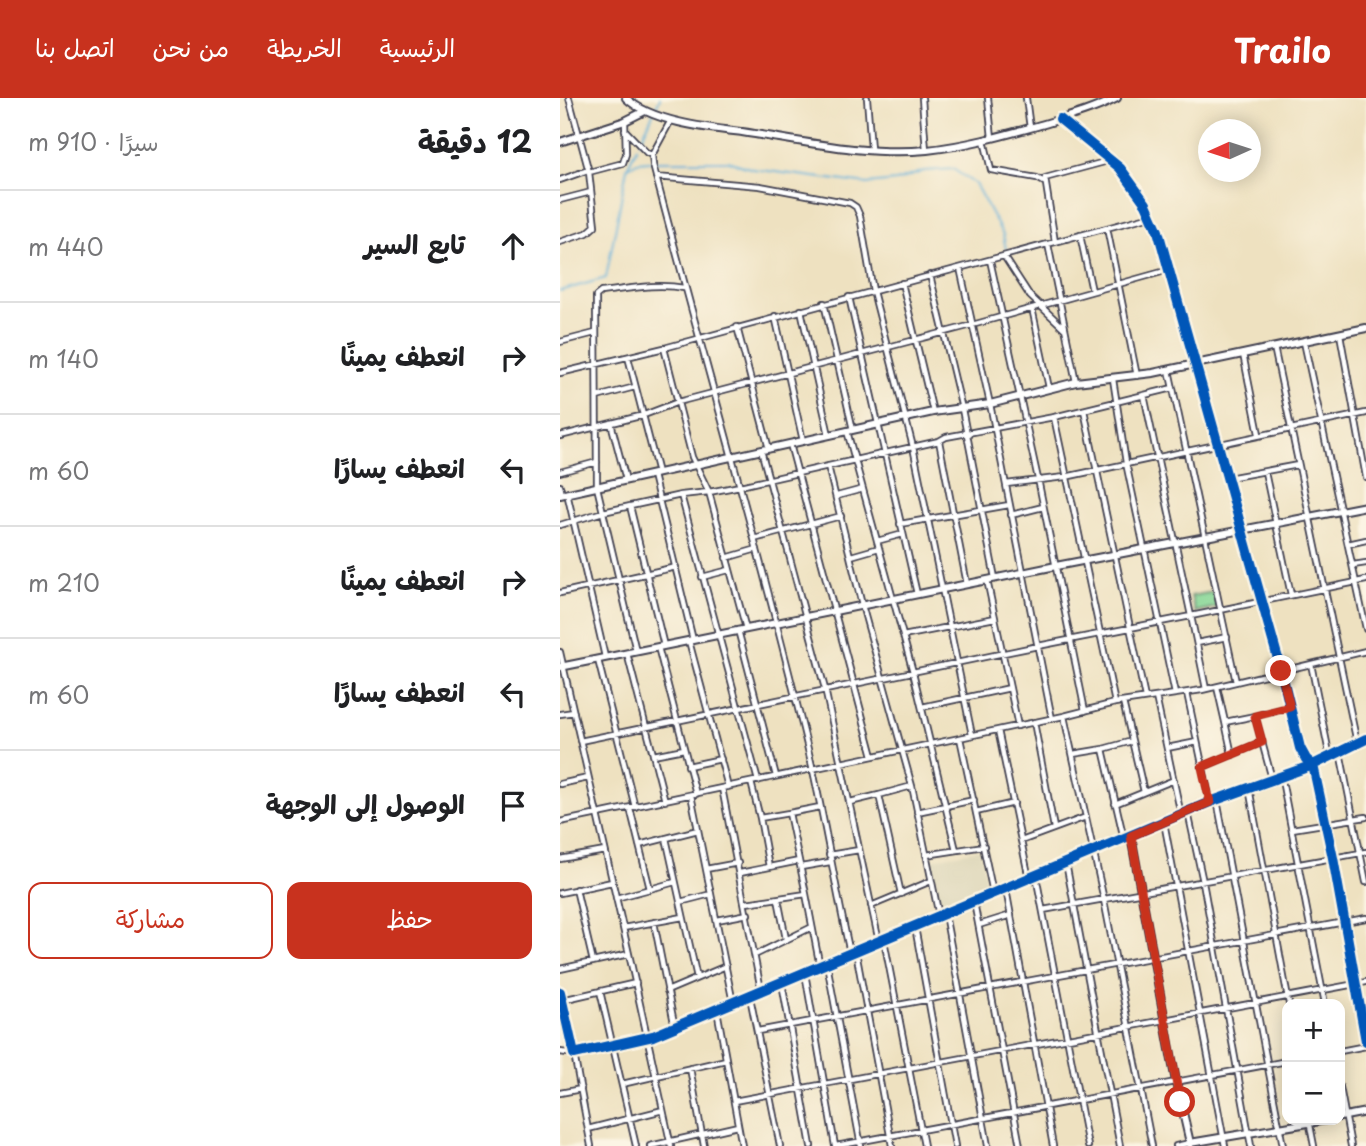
<!DOCTYPE html>
<html lang="ar">
<head>
<meta charset="utf-8">
<style>
  :root { --surface:#fff; --page:#f2f2f2; --text:#202124; --muted:#757577; --line:#e0e0e0; --accent:#c8321e }
  body { margin:0; font-family:"Playpen Sans","Playpen Sans Arabic",sans-serif; background:var(--page); color:var(--text); direction:rtl }
  .controls { position:absolute; right:21px; bottom:21px; display:grid; overflow:hidden; border-radius:14px; box-shadow:0 4px 18px #0003 }
  .controls button { width:63px; height:63px; display:grid; place-items:center; padding:0; border:0; border-bottom:2px solid var(--line); background:var(--surface); color:var(--text); font:35px sans-serif }
  .compass { position:absolute; left:638px; top:21px; width:63px; height:63px; border-radius:50%; background:var(--surface); box-shadow:0 4px 18px #0003; rotate:267deg }
  .stop { position:absolute; width:21px; height:21px; margin:-16px; border:5px solid #c8321e; border-radius:50%; background:#fff }
  .stop.end { background:#c8321e; border-color:#fff; box-shadow:0 2px 7px #0008 }
  .list { margin:0; padding:0; list-style:none }
  h2 { display:flex; justify-content:space-between; align-items:center; height:91px; margin:0; padding:0 28px; font-size:30px }
  h2 small { font-size:23px; font-weight:400; color:var(--muted) }
  .list li { display:grid; grid-template-columns:46px 1fr auto; gap:21px; align-items:center; box-sizing:border-box; height:112px; padding:0 28px; border-top:2px solid var(--line) }
  .list b { display:block; font-size:26px; white-space:nowrap }
  .list em { font-size:23px; font-style:normal; color:var(--muted) }
  .actions { display:flex; gap:14px; padding:21px 28px }
  .actions a { flex:1; padding:16px 0; border:2px solid var(--accent); border-radius:14px; text-align:center; font-size:24px; color:var(--accent) }
  .actions .main { background:var(--accent); color:#fff }
  .icon { flex:none; width:38px; height:38px; fill:none; stroke:currentColor; stroke-width:2; stroke-linecap:round; stroke-linejoin:round }
  .map { position:relative; flex:none; width:806px; height:1048px; overflow:hidden; direction:ltr }
  header { display:flex; align-items:center; gap:42px; box-sizing:border-box; height:98px; padding:0 35px; background:var(--accent); color:#fff }
  header strong { font-size:33px }
  nav { display:flex; gap:38px; margin-inline-start:auto; font-size:24px }
  main { display:flex }
  aside { flex:1; background:var(--surface) }
  .map>svg:first-child { display:block }
  .built { fill:#dbd4b5 }
  .green { fill:#88d797; stroke:#557c69; stroke-width:2 }
  .lines { fill:none; stroke-linecap:round; stroke-linejoin:round }
  .stream { stroke:#5dafd8; stroke-width:2 }
  .street-casing { stroke:#413f4f; stroke-width:8 }
  .secondary-casing { stroke:#413f4f; stroke-width:10 }
  .street { stroke:#fff; stroke-width:4.5 }
  .secondary { stroke:#fff; stroke-width:6 }
  .cycleway-casing { stroke:#fcf5e5; stroke-width:15 }
  .cycleway { stroke:#0057b8; stroke-width:10 }
  .route { stroke:#c8321e; stroke-width:9 }
</style>
</head>
<body>
<header>
<strong>Trailo</strong>
<nav><a>الرئيسية</a><a>الخريطة</a><a>من نحن</a><a>اتصل بنا</a></nav>
</header>
<main>
<div class="map">
<svg width="806" height="1048" viewBox="0 0 806 1048">
  <rect width="100%" height="100%" fill="#fcf5e5"/>
  <filter id="ink" filterUnits="userSpaceOnUse"><feTurbulence type="fractalNoise" baseFrequency=".0143" numOctaves="2"/><feDisplacementMap in="SourceGraphic" scale="14" xChannelSelector="R" yChannelSelector="G"/><feConvolveMatrix kernelMatrix="1 2 1 2 8 2 1 2 1" color-interpolation-filters="sRGB"/></filter>
  <filter id="wash" filterUnits="userSpaceOnUse"><feTurbulence type="fractalNoise" baseFrequency=".00686" numOctaves="4" result="noise"/><feDisplacementMap in="SourceGraphic" scale="28" xChannelSelector="R" yChannelSelector="G"/><feGaussianBlur stdDeviation="1.57" result="paint"/><feColorMatrix in="noise" values="0 0 0 0 0 0 0 0 0 0 0 0 0 0 0 0 0 1.4 0 .05"/><feComposite in="paint" operator="in"/></filter>
  <g filter="url(#wash)">
    <rect width="100%" height="100%" fill="#eee1c0"/>
    <path class="built" d="M420 751 427 788 380 809 370 762Z"/>
    <path class="green" d="M654 494 657 509 635 514 631 498Z"/>
    <g class="lines">
      <path class="stream" d="M80 44 100 0
        M95 63H168L193 71 307 86 336 83 364 73 393 71 415 86 443 137 446 151
        M67 70 77 64 90 63
        M0 193 46 180 67 70 77 49"/>
    </g>
  </g>
  <g filter="url(#ink)">
    <g class="lines">
      <g class="street-casing">
        <path id="street" d="M307 0 311 51
          M362 0 366 52
          M428 0 432 40
          M466 0 470 30
          M111 22 92 57 93 67C145 267 204 466 252 668 266 730 276 793 290 855
          M65 32 87 55 92 57
          M424 42 431 72 477 80 484 84
          M29 74 63 65 66 56 65 23
          M96 79 200 88 290 105 296 109 300 118 313 193 353 349 412 637
          M0 82 28 72
          M0 102 31 94
          M547 130 577 278
          M520 137 532 193
          M0 144 27 135 35 128 29 74 9 0
          M495 144 485 80 552 62
          M488 146 516 284
          M444 158 470 198 505 231
          M430 162 478 381 525 613
          M400 170 430 306 492 621
          M370 177 402 311 435 480
          M342 185 373 314
          M289 199 357 496
          M264 205 293 332
          M472 210 489 290
          M241 212 269 337
          M215 218 243 343
          M177 229 209 351
          M780 236 806 379
          M0 244 35 235
          M744 244 806 531
          M714 249 797 645
          M104 250 132 359 149 394 186 531
          M683 256 699 336
          M68 259 98 375
          M609 272 676 584
          M0 275 104 250 591 118
          M553 281 566 365 615 596
          M37 299 75 289
          M524 312 585 600
          M494 319 555 605
          M51 325 66 382
          M287 333 353 574 396 752
          M0 338 84 317 118 304 412 227 609 172
          M379 343 407 486
          M230 346 313 658
          M201 352 265 591 319 844
          M268 368 302 507 352 688 379 818
          M0 374 37 364
          M705 374 731 497
          M93 377 133 542
          M668 380 738 367
          M446 386 505 379 806 315
          M0 388 2 396
          M7 395 45 559
          M121 397 198 683
          M277 398 303 391
          M70 408 104 548
          M451 417 483 409
          M340 426 449 407
          M0 427 43 414 121 397 149 394 180 388 379 343 386 339 494 319 613 290
          M194 441 281 418
          M317 443 343 436
          M788 446 806 442
          M291 458 319 450
          M166 460 197 451
          M793 467 806 465
          M142 479 169 472
          M427 482 458 628
          M0 495 116 469
          M178 532 216 678
          M343 538 435 520
          M129 543 168 689
          M637 545 667 539
          M98 549 136 696
          M76 553 37 389 36 198 41 194C68 191 96 185 124 190
          M0 554 69 856 111 1048
          M67 555 105 703
          M38 562 75 709
          M751 566 770 660
          M657 589 665 624 695 618
          M646 591 631 518 806 482
          M627 595 650 704
          M596 599 621 717
          M563 604 584 694
          M362 609 450 590
          M0 616 14 614
          M504 618 544 802 592 1048
          M474 624 494 730
          M665 624 672 657
          M438 632 469 781
          M400 640 433 795
          M20 643 478 548 631 518 584 297
          M607 650 637 644
          M543 651 572 643
          M780 654 806 784
          M513 656 543 651 564 741
          M93 657 124 651
          M128 668 161 661
          M642 669 702 644
          M721 677 765 906
          M712 681 695 618 730 609
          M191 684 200 720 229 715 246 796
          M0 686 28 680
          M162 690 201 892
          M689 690 729 906
          M131 697 173 905
          M657 702 723 1048
          M290 704 319 697
          M555 706 614 682
          M357 714 414 702
          M416 714 454 705
          M628 714 643 784 691 1048
          M229 715 260 709
          M200 720 209 769
          M0 724 504 618 555 605 642 592 806 553
          M604 724 665 1048
          M732 731 806 719
          M571 738 650 704 753 667 806 641
          M106 740 137 880
          M461 743 526 719
          M79 747 138 732
          M269 757 299 752
          M366 757 424 748
          M0 761 45 753
          M506 765 560 1048
          M241 769 270 764
          M146 771 178 765
          M180 775 239 763
          M476 778 528 1048
          M16 791 33 864
          M90 791 115 784
          M446 791 493 1048
          M0 795 52 784
          M341 796 319 697 352 688
          M56 800 90 791 70 710
          M218 801 226 841
          M120 804 151 796
          M414 804 460 1048
          M186 805 246 796 260 869
          M311 808 371 783
          M483 812 806 754
          M385 816 428 1048
          M157 822 188 816
          M94 824 115 930
          M419 827 451 817
          M355 829 395 1048
          M63 830 123 819
          M324 842 364 1048
          M296 854 332 1048
          M195 857 252 829
          M267 866 301 1048
          M0 871 69 856
          M245 875 275 1048
          M222 885 251 1048
          M40 893 76 1048
          M107 893 166 868
          M190 899 220 1048
          M2 902 76 885
          M157 912 182 1048
          M198 933 806 820
          M780 953 806 948
          M0 954 14 956 31 1048
          M130 970 144 1048
          M62 986 166 962
          M780 989 791 1048
          M0 995 21 991
          M174 1003 806 884
          M749 1022 754 1048
          M28 1031 103 1012
          M90 1048 178 1028
          M276 1048 727 963
          M616 1048 630 1045V1048"/>
      </g>
      <g class="secondary-casing">
        <path id="secondary" d="M66 0C91 24 148 30 182 34 242 43 306 58 367 52 405 48 441 38 477 28 504 20 532 13 557 0
          M500 21 560 70 586 106 598 133 720 568 740 650 746 661 753 667 773 760 806 943
          M0 44 65 23 85 13
          M0 397 373 314 430 306 516 284 593 275 806 230
          M0 569 496 468 806 408
          M0 894 14 956 84 941 571 738 616 984 630 1045 766 1022
          M780 1019 806 1014"/>
      </g>
      <use href="#street" class="street"/>
      <use href="#secondary" class="secondary"/>
      <g class="cycleway-casing">
        <path id="cycleway" d="M500 21 560 70 586 106 598 133 720 568 740 650 746 661 753 667 773 760 806 943
          M0 894 14 956 93 938 650 704 753 667 806 641"/>
      </g>
      <use href="#cycleway" class="cycleway"/>
    </g>
  </g>
  <g class="lines" filter="url(#ink)">
    <path class="route" d="M620 1004 571 738 650 704 642 669 702 644 695 618 730 609 721 573"/>
  </g>
</svg>
<div class="controls">
<button>+</button>
<button>−</button>
</div>
<svg class="compass" viewBox="-18 -18 36 36"><path d="M0-13l5 13h-10z" fill="#e53935"/><path d="M0 13l5-13h-10z" fill="#757577"/></svg>
<div class="stop" style="left:620px;top:1004px"></div>
<div class="stop end" style="left:721px;top:573px"></div>
</div>
<aside>
<h2>12 دقيقة<small>سيرًا · 910 m</small></h2>
<ul class="list">
<li><svg class="icon" aria-label="ahead" viewBox="0 0 24 24"><path d="M12 20V5M6 11l6-6 6 6"/></svg><div><b>تابع السير</b></div><em>440 m</em></li>
<li><svg class="icon" aria-label="right" viewBox="0 0 24 24"><path d="M7 20v-9h11M14 6l5 5-5 5"/></svg><div><b>انعطف يمينًا</b></div><em>140 m</em></li>
<li><svg class="icon" aria-label="left" viewBox="0 0 24 24"><path d="M17 20v-9H6M10 6l-5 5 5 5"/></svg><div><b>انعطف يسارًا</b></div><em>60 m</em></li>
<li><svg class="icon" aria-label="right" viewBox="0 0 24 24"><path d="M7 20v-9h11M14 6l5 5-5 5"/></svg><div><b>انعطف يمينًا</b></div><em>210 m</em></li>
<li><svg class="icon" aria-label="left" viewBox="0 0 24 24"><path d="M17 20v-9H6M10 6l-5 5 5 5"/></svg><div><b>انعطف يسارًا</b></div><em>60 m</em></li>
<li><svg class="icon" aria-label="arrive" viewBox="0 0 24 24"><path d="M6 21V4h12l-3 4 3 4H6"/></svg><div><b>الوصول إلى الوجهة</b></div></li>
</ul>
<div class="actions"><a class="main">حفظ</a><a>مشاركة</a></div>
</aside>
</main>
</body>
</html>
